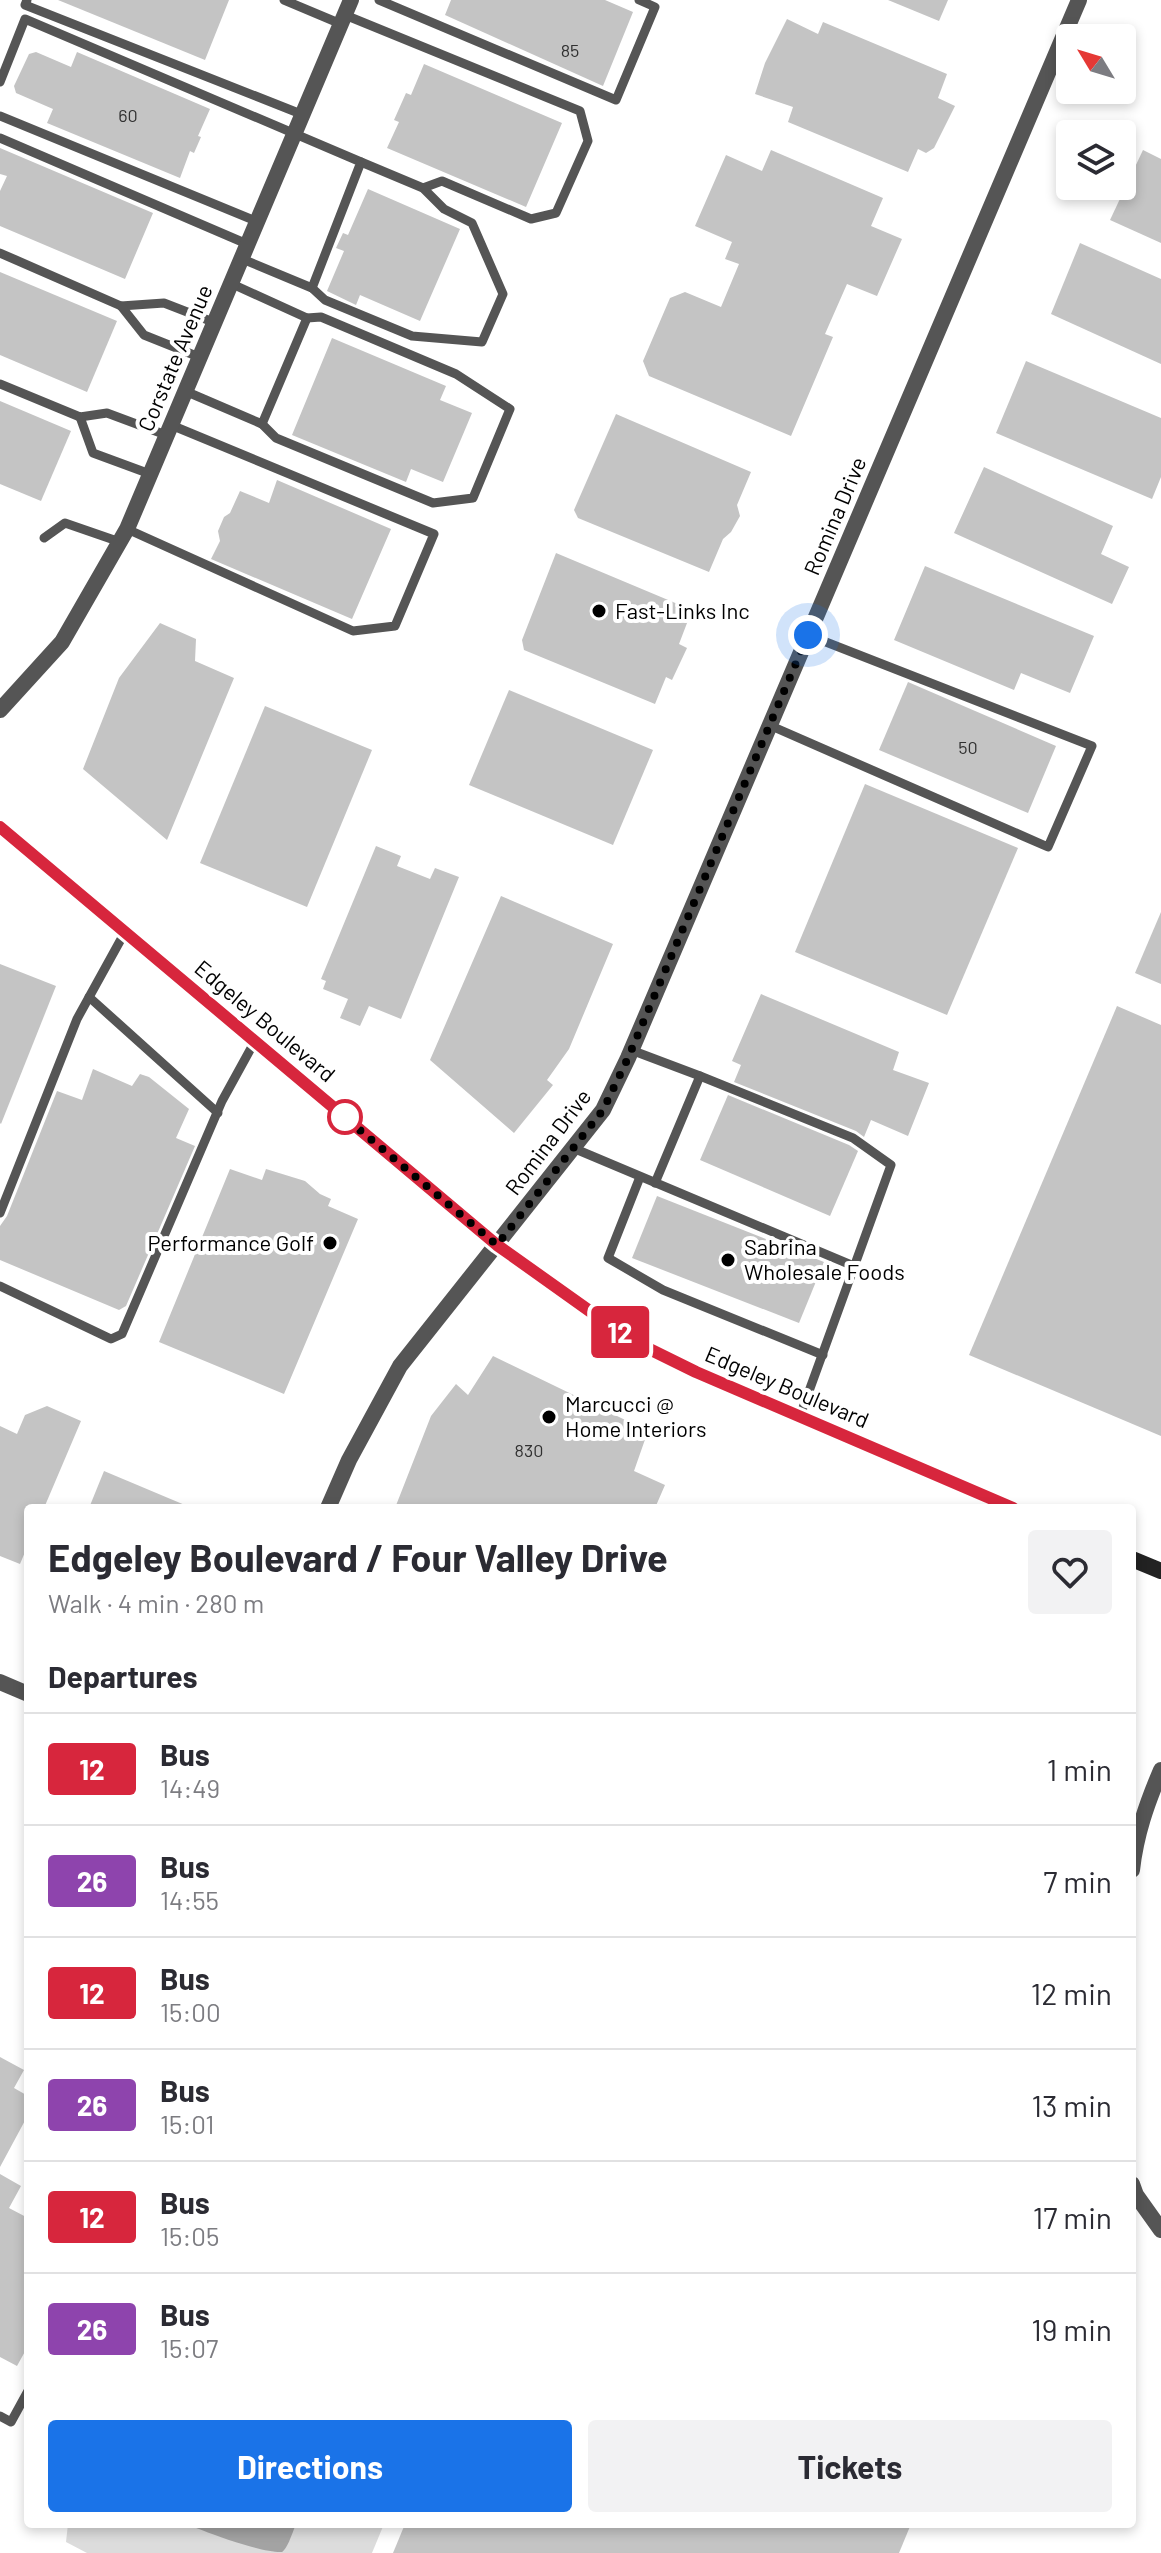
<!DOCTYPE html>
<meta charset="utf-8">
<style>
body{margin:0;font-family:Barlow,sans-serif;background:#f2f2f3;color:#2b2b33;height:100vh;display:flex;flex-direction:column;font-size:30px;white-space:nowrap}
*{box-sizing:border-box;margin:0}
p{font-size:26px;color:#7c7c81}
.icon{flex:none;width:44px;height:44px;fill:none;stroke:currentColor;stroke-width:2;stroke-linecap:round;stroke-linejoin:round}
.map{position:relative;flex:1;overflow:hidden}
.sheet{position:absolute;left:24px;top:1504px;width:1112px;height:1024px;display:flex;flex-direction:column;background:#fff;border-radius:8px;box-shadow:0 4px 12px #0003}
.sheet>*{flex:none}
.badge{padding:0 16px;border-radius:6px;font-size:28px;line-height:52px}
.needle{width:52px;rotate:308deg}
.fabs{position:absolute;left:1056px;top:24px;display:grid;gap:16px}
.fabs a{display:grid;place-items:center;width:80px;height:80px;border-radius:8px;background:#fff;box-shadow:0 4px 12px #0003;font-size:40px}
.you{position:absolute;width:40px;height:40px;margin:-20px;border:6px solid #fff;border-radius:50%;background:#1a73e8;box-shadow:0 0 0 12px #1a73e833}
.map>.badge{position:absolute;translate:-50% -50%;box-shadow:0 0 0 4px #fff}
h2{padding:0 24px;font-size:30px;line-height:72px}
.round{display:grid;place-items:center;flex:none;width:84px;height:84px;border-radius:8px;background:#f2f2f3}
.head{display:flex;align-items:center;justify-content:space-between;height:136px;padding:0 24px}
h1{font-size:38px;font-weight:700;line-height:60px}
.primary-button{display:flex;gap:16px;margin-top:auto;padding:16px 24px}
.primary-button a{flex:1;height:92px;border-radius:8px;background:#1a73e8;color:#fff;font-size:32px;font-weight:700;line-height:92px;text-align:center}
.primary-button a+a{background:#f2f2f3;color:#2b2b33}
ul{padding:0;list-style:none}
li{display:flex;align-items:center;gap:24px;height:112px;padding:0 24px;border-top:2px solid #e1e1e2}
li div{flex:1}
li b{display:block;font-size:30px}
li em{font-style:normal}
li .badge{min-width:88px;font-weight:700;text-align:center}
.map>svg:first-child{display:block}
</style>
<div class="map">
<svg width="1161" height="2553" viewBox="0 0 1161 2553">
<rect width="100%" height="100%" fill="#fff"/>
<polygon fill="#dcdcdc" points="68,2524 384,2524 372,2553 87,2553 66,2542"/>
<path fill="#a3a3a3" d="M187,2524H296C293,2531 288,2548 282,2552C262,2553 207,2533 187,2524Z"/>
<g fill="#c4c4c4">
<polygon points="58,0 229,0 205,60"/>
<polygon points="451,0 605,0 633,12 603,86 445,15"/>
<polygon points="888,0 948,0 939,21"/>
<polygon points="787,19 818,34 823,22 947,74 938,98 955,106 934,148 926,153 918,149 908,172 788,122 793,107 755,94 765,63"/>
<polygon points="36,52 71,67 77,52 210,109 198,136 201,137 194,153 190,151 180,178 47,123 53,109 16,93 14,86 29,54"/>
<polygon points="424,64 562,123 526,207 387,148 399,122 394,120 406,93 411,95"/>
<polygon points="0,148 153,213 125,279 0,226 0,191 7,176 0,174"/>
<polygon points="771,150 883,198 871,226 902,239 877,296 847,284 825,334 833,337 791,436 649,376 643,361 670,298 685,292 721,307 739,264 725,259 732,242 695,226 726,155 762,171"/>
<polygon points="1143,150 1161,159 1161,243 1110,220"/>
<polygon points="368,189 460,229 420,321 360,295 356,305 327,291 344,251 336,248 343,233 348,235"/>
<polygon points="1080,243 1161,279 1161,364 1051,314"/>
<polygon points="0,272 117,321 87,392 0,355"/>
<polygon points="332,338 446,386 440,400 472,413 443,482 411,469 406,482 292,435"/>
<polygon points="1026,361 1161,418 1161,477 1152,499 996,433"/>
<polygon points="0,401 71,431 41,501 0,484"/>
<polygon points="616,414 751,472 737,505 740,516 731,532 723,539 709,572 578,518 574,510"/>
<polygon points="984,467 1113,526 1101,554 1129,567 1112,604 954,533"/>
<polygon points="277,480 391,529 352,619 211,559 220,541 218,531 224,517 230,513 240,491 269,503"/>
<polygon points="556,553 692,610 679,644 687,648 672,680 666,677 655,704 524,650 522,640"/>
<polygon points="925,566 1094,636 1070,693 1021,673 1014,690 894,640"/>
<polygon points="160,623 196,639 195,661 234,678 167,840 83,769 119,678"/>
<polygon points="908,682 1056,746 1028,813 879,750"/>
<polygon points="509,690 653,750 613,845 469,785"/>
<polygon points="265,706 372,750 307,907 200,863"/>
<polygon points="865,784 1018,848 947,1015 795,952"/>
<polygon points="376,846 401,856 397,866 430,879 435,868 459,877 401,1019 369,1006 360,1026 340,1018 348,999 323,989 326,981 321,979"/>
<polygon points="501,896 613,944 569,1049 547,1080 553,1085 514,1133 430,1060"/>
<polygon points="1161,912 1161,984 1135,973"/>
<polygon points="0,964 56,986 1,1124 0,1123"/>
<polygon points="761,994 899,1052 893,1070 929,1083 908,1136 871,1120 864,1137 856,1131 734,1082 741,1065 732,1061"/>
<polygon points="1117,1006 1161,1025 1161,1436 969,1355"/>
<polygon points="93,1069 132,1086 140,1074 149,1077 189,1109 176,1138 195,1146 126,1306 119,1310 0,1260 0,1226 7,1216 57,1091 82,1100"/>
<polygon points="728,1095 849,1145 858,1151 830,1216 700,1160"/>
<polygon points="230,1169 262,1180 266,1169 305,1181 320,1194 331,1199 328,1206 358,1219 284,1394 159,1342"/>
<polygon points="657,1196 824,1262 799,1323 632,1258"/>
<polygon points="493,1356 648,1431 634,1471 665,1485 655,1508 395,1508 431,1416 456,1384 468,1395"/>
<polygon points="47,1406 81,1421 44,1508 28,1508 28,1545 20,1564 0,1556 0,1426 17,1434 25,1415"/>
<polygon points="104,1471 192,1508 89,1508"/>
<polygon points="0,2057 24,2070 14,2088 28,2096 28,2115 0,2167"/>
<polygon points="0,2174 21,2186 9,2208 28,2218 28,2346 17,2366 0,2357"/>
<polygon points="405,2524 911,2524 899,2553 393,2553"/>
</g>
<g fill="none" stroke-linecap="round" stroke-linejoin="round">
<g stroke="#555" stroke-width="9">
<polyline points="27,0 25,5 301,114"/>
<polyline points="284,0 341,24"/>
<polyline points="379,0 616,100 655,7 639,0"/>
<polyline points="345,15 580,111 588,141 556,213 531,219 442,181 423,188"/>
<polyline points="0,82 25,19 361,162 312,288 240,258"/>
<polyline points="0,116 256,221"/>
<polyline points="0,138 247,244"/>
<polyline points="0,253 121,306 164,303 213,322"/>
<polyline points="312,288 325,300 412,336 482,342 503,294 472,223 444,209 423,188 361,162"/>
<polyline points="121,306 144,335 199,357"/>
<polyline points="0,384 80,417 107,413 166,435"/>
<polyline points="185,391 262,424 307,318 230,283"/>
<polyline points="80,417 93,453 150,474"/>
<polyline points="262,424 276,438 433,503 473,498 510,409 456,374 321,317 307,318"/>
<polyline points="127,529 353,631 395,626 434,534 171,425"/>
<polyline points="44,538 65,523 120,542"/>
<polyline points="769,725 1048,847 1092,746 808,635"/>
<polyline points="89,997 218,1113"/>
<polyline points="631,1050 700,1076 655,1183"/>
<polyline points="700,1076 853,1138 891,1165 800,1416"/>
<polyline points="573,1148 856,1267"/>
<polyline points="640,1177 608,1258 663,1290 823,1355"/>
<polyline points="0,1213 77,1019 125,932"/>
<polyline points="0,1286 111,1339 122,1334 222,1101 255,1041"/>
<polyline points="0,2416 11,2422 28,2391"/>
</g>
<g stroke="#555" stroke-width="16">
<polyline points="0,710 62,642 127,529 351,0"/>
<polyline points="328,1508 349,1460 400,1366 603,1110 628,1058 1079,0"/>
<polyline points="0,1682 28,1694"/>
<path d="M1132,1870C1136,1834 1147,1803 1161,1770"/>
<polyline points="1132,2184 1136,2195 1161,2230"/>
</g>
<g stroke="#222" stroke-width="16">
<polyline points="0,827 497,1245 629,1339 696,1372 1013,1508"/>
<polyline points="1132,1559 1161,1571"/>
</g>
</g>
<g fill="none" stroke-linecap="round" stroke-linejoin="round">
<defs>
<polyline id="line" points="0,827 497,1245 629,1339 696,1372 1013,1508"/>
</defs>
<use href="#line" stroke="#fff" stroke-width="18"/>
<use href="#line" stroke="#d7263d" stroke-width="12"/>
<polyline stroke="#000" stroke-width="8" stroke-dasharray="0 14.4" points="345,1117 336,1110 497,1245 603,1110 628,1058 808,635"/>
</g>
<g fill="#000" stroke="#fff" stroke-width="3">
<circle cx="599" cy="611" r="8"/>
<circle cx="330" cy="1243" r="8"/>
<circle cx="728" cy="1260" r="8"/>
<circle cx="549" cy="1417" r="8"/>
</g>
<circle fill="#fff" stroke="#d7263d" stroke-width="4" cx="345" cy="1117" r="16"/>
<g text-anchor="middle" stroke-width="8" stroke-linejoin="round" paint-order="stroke">
<g font-size="18" fill="#313131">
<text x="570" y="57">85</text>
<text x="128" y="122">60</text>
<text x="968" y="754">50</text>
<text x="529" y="1457">830</text>
</g>
<g font-size="22" fill="#000" stroke="#fff">
<text transform="translate(175 358) rotate(-67)" y="8">Corstate Avenue</text>
<text transform="translate(835 516) rotate(-67)" y="8">Romina Drive</text>
<text transform="translate(265 1021) rotate(40)" y="8">Edgeley Boulevard</text>
<text transform="translate(548 1142) rotate(-53)" y="8">Romina Drive</text>
<text transform="translate(787 1387) rotate(23)" y="8">Edgeley Boulevard</text>
</g>
<g font-size="22" fill="#000" stroke="#fff" text-anchor="start">
<text x="615" y="619">Fast-Links Inc</text>
<text x="314" y="1251" text-anchor="end">Performance Golf</text>
<text x="744" y="1255">Sabrina<tspan x="744" dy="25">Wholesale Foods</tspan></text>
<text x="565" y="1412">Marcucci @<tspan x="565" dy="25">Home Interiors</tspan></text>
</g>
</g>
</svg>
<div class="fabs">
<a><svg class="needle" viewBox="-14 -14 28 28"><path d="M0-13l5 13h-10z" fill="#e53935"/><path d="M0 13l5-13h-10z" fill="#7c7c81"/></svg></a>
<a><svg class="icon" aria-label="layers" viewBox="0 0 24 24"><path d="M12 4l9 5-9 5-9-5zM3 14l9 5 9-5"/></svg></a>
</div>
<div class="you" style="left:808px;top:635px"></div>
<b class="badge" style="left:620px;top:1332px;background:#d7263d;color:#fff">12</b>
<section class="sheet">
<div class="head"><div><h1>Edgeley Boulevard / Four Valley Drive</h1><p>Walk · 4 min · 280 m</p></div><a class="round"><svg class="icon" aria-label="heart" viewBox="0 0 24 24"><path d="M12 20l-8-8c-3-5 5-10 8-4 3-6 11-1 8 4z"/></svg></a></div>
<h2>Departures</h2>
<ul>
<li><span class="badge" style="background:#d7263d;color:#fff">12</span><div><b>Bus</b><p>14:49</p></div><em>1 min</em></li>
<li><span class="badge" style="background:#8e44ad;color:#fff">26</span><div><b>Bus</b><p>14:55</p></div><em>7 min</em></li>
<li><span class="badge" style="background:#d7263d;color:#fff">12</span><div><b>Bus</b><p>15:00</p></div><em>12 min</em></li>
<li><span class="badge" style="background:#8e44ad;color:#fff">26</span><div><b>Bus</b><p>15:01</p></div><em>13 min</em></li>
<li><span class="badge" style="background:#d7263d;color:#fff">12</span><div><b>Bus</b><p>15:05</p></div><em>17 min</em></li>
<li><span class="badge" style="background:#8e44ad;color:#fff">26</span><div><b>Bus</b><p>15:07</p></div><em>19 min</em></li>
</ul>
<div class="primary-button"><a>Directions</a><a>Tickets</a></div>
</section>
</div>
